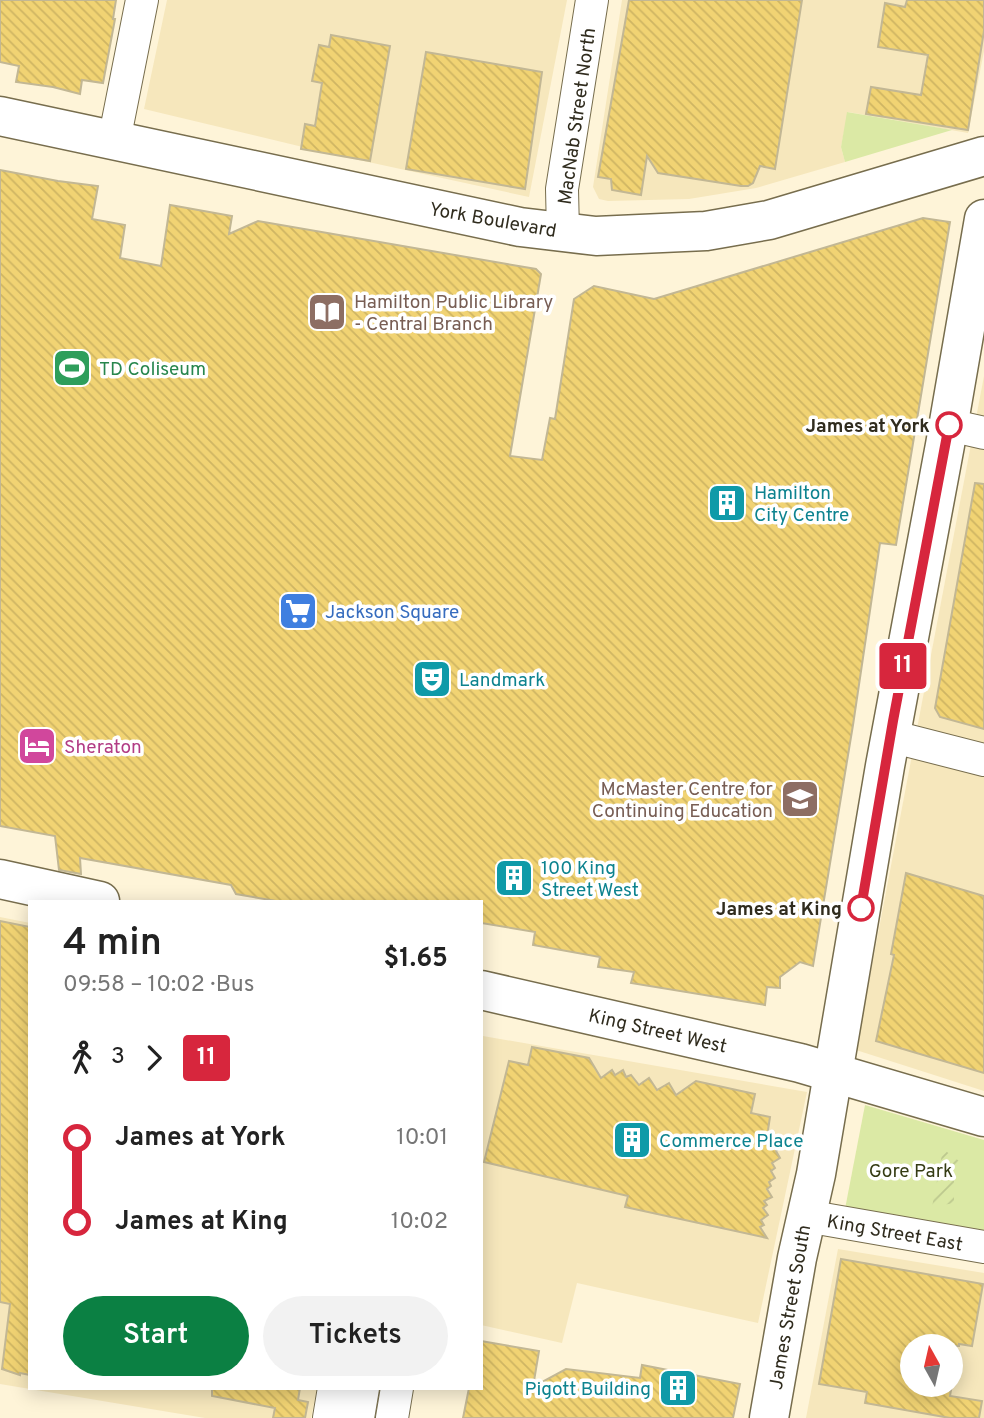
<!DOCTYPE html>
<meta charset="utf-8">
<style>
body{margin:0;font-family:Overpass,sans-serif;background:#f2f2f2;color:#222;height:100vh;display:flex;flex-direction:column;font-size:26px;white-space:nowrap}
*{box-sizing:border-box;margin:0}
p{font-size:23px;color:#767676}
.icon{flex:none;width:38px;height:38px;fill:none;stroke:currentColor;stroke-width:2;stroke-linecap:round;stroke-linejoin:round}
.map{position:relative;flex:1;overflow:hidden}
.panel{position:absolute;left:28px;top:900px;width:455px;height:490px;display:flex;flex-direction:column;background:#fff;border-radius:0px;box-shadow:0 4px 18px #0003}
.panel>*{flex:none}
.badge{padding:0 14px;border-radius:5px;font-size:24px;line-height:46px}
.needle{width:46px;rotate:352deg}
.buttons{position:absolute;left:900px;top:1334px;display:grid;gap:14px}
.buttons a{display:grid;place-items:center;width:63px;height:63px;border-radius:50%;background:#fff;box-shadow:0 4px 18px #0003;font-size:35px}
.map>.badge{position:absolute;translate:-50% -50%;box-shadow:0 0 0 4px #fff}
.legs{display:flex;align-items:center;gap:10px;height:77px;padding:0 35px;font-size:23px}
.legs p{margin-inline-start:auto}
.headline{display:flex;align-items:center;justify-content:space-between;height:119px;padding:0 35px}
h1{font-size:38px;font-weight:600;line-height:52px}
.cta{display:flex;gap:14px;margin-top:auto;padding:14px 35px}
.cta a{flex:1;height:80px;border-radius:42px;background:#0b8043;color:#fff;font-size:28px;font-weight:600;line-height:80px;text-align:center}
.cta a+a{background:#f2f2f2;color:#222}
ul{padding:0 35px;list-style:none}
li{display:flex;align-items:center;gap:24px;height:84px;font-size:26px}
li i{display:grid;place-items:center;width:10px;height:100%;margin:0 9px;background:currentColor}
li i::after{content:'';width:18px;height:18px;margin:-9px;border:5px solid;border-radius:50%;background:#fff}
li p{margin-inline-start:auto}
li:first-child i{background:linear-gradient(#0000 50%,currentColor 0)}
li:last-child i{background:linear-gradient(currentColor 50%,#0000 0)}
.map>svg:first-child{display:block}
</style>
<div class="map">
<svg width="984" height="1418" viewBox="0 0 984 1418">
<defs>
<pattern id="garden-furrows" width="10" height="10" patternUnits="userSpaceOnUse" patternTransform="scale(1.75)"><rect width="10" height="10" fill="#dbe9a5"/><path d="M-1 1l2-2M0 10L10 0M9 11l2-2" fill="none" stroke="#bcc88e"/></pattern>
<pattern id="building-back-hatch" width="6" height="6" patternUnits="userSpaceOnUse" patternTransform="scale(1.75)"><rect width="6" height="6" fill="#f1d373"/><path d="M-1 5l2 2M0 0l6 6M5-1l2 2" fill="none" stroke="#cfb563"/></pattern>
</defs>
<rect width="100%" height="100%" fill="#fef4d8"/>
<g fill="#f6e7bc" fill-rule="evenodd">
<polygon points="167,0 567,0 529,197 336,155 144,109"/>
<polygon points="622,0 984,0 984,51 968,133 848,112 841,147 845,162 756,188 689,199 608,201 599,199 593,187"/>
<polygon points="984,376 984,1091 856,1050"/>
<polygon points="0,917 30,923 30,1388 317,1388 311,1418 205,1418 0,1384"/>
<polygon points="483,1036 807,1092 758,1323 577,1283 562,1343 481,1325 481,1065"/>
<path d="M838,1249L984,1273V1418H806ZM912,1346H950V1384H912Z"/>
</g>
<g fill="#dbe9a5">
<polygon points="847,112 952,130 845,162 841,147"/>
<polygon points="865,1105 984,1140 984,1234 845,1209"/>
</g>
<polygon fill="url(#garden-furrows)" points="943,1149 959,1161 954,1176 954,1203 932,1207"/>
<g fill="url(#building-back-hatch)" stroke="#c2b794" stroke-width="2">
<polygon points="0,0 116,0 113,19 115,19 103,83 82,80 80,94 53,87 16,82 19,66 0,62"/>
<polygon points="629,0 802,0 775,169 760,166 753,183 748,186 741,186 658,173 647,156 641,195 612,190 611,179 598,177"/>
<polygon points="907,0 984,0 984,31 968,130 866,114 871,87 921,95 928,55 878,47 885,3 905,7"/>
<polygon points="331,35 390,46 370,161 301,149 305,124 315,126 322,83 312,81 319,45 329,47"/>
<polygon points="426,52 542,72 525,189 406,169"/>
<polygon points="0,170 58,181 98,186 92,219 125,225 120,258 161,266 170,205 232,216 229,234 258,221 536,269 541,274 510,456 542,460 550,418 555,419 574,299 594,286 654,299 923,218 950,222 896,545 880,543 853,725 813,966 800,962 780,977 780,988 767,987 765,1005 631,983 634,972 598,967 600,957 533,945 535,932 481,923 481,901 276,901 236,894 231,885 80,858 81,874 59,870 55,836 0,826"/>
<polygon points="975,483 984,484 984,729 940,717 935,708"/>
<polygon points="906,873 984,896 984,1073 876,1041 894,955 891,954"/>
<polygon points="0,921 30,927 30,1375 20,1373 20,1375 2,1369 10,1304 0,1302"/>
<polygon points="532,1047 589,1058 601,1078 612,1070 615,1075 623,1070 626,1077 631,1075 639,1085 649,1078 657,1090 669,1083 676,1095 696,1081 755,1094 751,1113 770,1117 768,1130 779,1148 776,1151 780,1158 772,1163 775,1168 771,1171 775,1178 769,1182 771,1186 767,1189 772,1197 764,1201 767,1205 763,1208 768,1215 761,1220 764,1225 760,1227 767,1238 625,1207 628,1196 484,1162 509,1061 528,1065"/>
<polygon points="841,1259 983,1284 972,1346 959,1344 959,1346 912,1346 912,1384 952,1384 950,1396 982,1401 979,1418 950,1418 865,1403 867,1392 819,1384"/>
<polygon points="481,1341 539,1351 533,1387 566,1369 640,1378 642,1365 740,1384 733,1418 463,1418 469,1388 481,1388"/>
<polygon points="212,1388 300,1388 298,1400 308,1402 305,1418 273,1418 275,1408 212,1396"/>
</g>
<g fill="none" stroke-linecap="round" stroke-linejoin="round">
<defs>
<g id="minor">
<polyline points="114,141 142,0"/>
<polyline points="563,232 562,189 592,0"/>
<polyline points="949,425 984,433"/>
<polyline points="890,736 984,760"/>
<polyline points="806,1216 984,1247"/>
<polyline points="329,1418 334,1388"/>
<polyline points="358,1418 363,1388"/>
<polyline points="392,1418 397,1388"/>
</g>
<g id="major">
<polyline points="0,116 520,227 596,236 706,231 769,220 984,156"/>
<polyline points="0,879 100,901"/>
<polyline points="481,990 800,1063 984,1117"/>
<polyline points="769,1418 797,1258 816,1174 885,766 945,445 984,219"/>
</g>
</defs>
<use href="#minor" stroke="#776d4d" stroke-width="34"/>
<use href="#major" stroke="#776d4d" stroke-width="41"/>
<use href="#minor" stroke="#fff" stroke-width="32"/>
<use href="#major" stroke="#fff" stroke-width="38"/>
</g>
<g fill="none" stroke-linecap="round" stroke-linejoin="round">
<defs>
<polyline id="line-1" points="861,908 893,721 949,425"/>
</defs>
<use href="#line-1" stroke="#fff" stroke-width="16"/>
<use href="#line-1" stroke="#d7263d" stroke-width="10"/>
</g>
<defs>
<symbol id="library-square" viewBox="-11 -11 22 22"><rect x="-9" y="-9" width="18" height="18" rx="4" fill="#8d6e63" stroke="#fff"/><path d="M-6-4Q-3-5.5-.7-3.5V5Q-3 3-6 4ZM6-4Q3-5.5 .7-3.5V5Q3 3 6 4Z" fill="#fff"/></symbol>
<symbol id="stadium-square" viewBox="-11 -11 22 22"><rect x="-9" y="-9" width="18" height="18" rx="4" fill="#2e9e5b" stroke="#fff"/><path d="M0-5a6.5 5 0 1 0 0 10a6.5 5 0 1 0 0-10ZM-3.5-1.8h7v3.6h-7Z" fill="#fff"/></symbol>
<symbol id="building-square" viewBox="-11 -11 22 22"><rect x="-9" y="-9" width="18" height="18" rx="4" fill="#0f9aa8" stroke="#fff"/><path d="M-4-6H4V6H1V3H-1V6H-4ZM-2.5-4.3h1.7v1.8h-1.7ZM.8-4.3h1.7v1.8H.8ZM-2.5-1h1.7V.8h-1.7ZM.8-1h1.7V.8H.8Z" fill="#fff"/></symbol>
<symbol id="supermarket-square" viewBox="-11 -11 22 22"><rect x="-9" y="-9" width="18" height="18" rx="4" fill="#3f7fe0" stroke="#fff"/><path d="M-6-5.5h2.5l.6 2H6L4.5 2H-2.5L-4.4-4H-6ZM-1.5 3.2a1.3 1.3 0 1 0 .1 0ZM3 3.2a1.3 1.3 0 1 0 .1 0Z" fill="#fff"/></symbol>
<symbol id="theatre-square" viewBox="-11 -11 22 22"><rect x="-9" y="-9" width="18" height="18" rx="4" fill="#0f9aa8" stroke="#fff"/><path d="M-5-5.5Q0-4 5-5.5V0Q5 5 0 6Q-5 5-5 0ZM-3.3-2.5H-1v1.5H-3.3ZM1-2.5H3.3v1.5H1ZM-2.8 1Q0 5.5 2.8 1Z" fill="#fff"/></symbol>
<symbol id="hotel-square" viewBox="-11 -11 22 22"><rect x="-9" y="-9" width="18" height="18" rx="4" fill="#d1479c" stroke="#fff"/><path d="M-6-4.5h1.5V1H6V5H4.5V3h-9V5H-6ZM-4 0a1.8 1.8 0 1 1 3.6 0ZM.5 0V-2.5h3Q6-2.5 6 0Z" fill="#fff"/></symbol>
<symbol id="university-square" viewBox="-11 -11 22 22"><rect x="-9" y="-9" width="18" height="18" rx="4" fill="#8d6e63" stroke="#fff"/><path d="M0-5L7-2L0 1L-7-2ZM-4 1L0 2.5L4 1V4Q0 6-4 4Z" fill="#fff"/></symbol>
</defs>
<g fill-rule="evenodd">
<use href="#library-square" x="305" y="290" width="44" height="44"/>
<use href="#stadium-square" x="50" y="346" width="44" height="44"/>
<use href="#building-square" x="705" y="481" width="44" height="44"/>
<use href="#supermarket-square" x="276" y="589" width="44" height="44"/>
<use href="#theatre-square" x="410" y="657" width="44" height="44"/>
<use href="#hotel-square" x="15" y="724" width="44" height="44"/>
<use href="#university-square" x="778" y="777" width="44" height="44"/>
<use href="#building-square" x="492" y="856" width="44" height="44"/>
<use href="#building-square" x="610" y="1118" width="44" height="44"/>
<use href="#building-square" x="656" y="1366" width="44" height="44"/>
</g>
<g fill="#fff" stroke="#d7263d" stroke-width="3.5">
<circle cx="949" cy="425" r="12"/>
<circle cx="861" cy="908" r="12"/>
</g>
<g text-anchor="middle" stroke-width="7" stroke-linejoin="round" paint-order="stroke">
<g font-size="19" fill="#302c1e" stroke="#fff">
<text transform="translate(576 116) rotate(-82)" y="7">MacNab Street North</text>
<text transform="translate(493 219) rotate(10)" y="7">York Boulevard</text>
<text transform="translate(658 1030) rotate(13)" y="7">King Street West</text>
<text transform="translate(895 1232) rotate(10)" y="7">King Street East</text>
<text transform="translate(789 1307) rotate(-80)" y="7">James Street South</text>
</g>
<g font-size="19" fill="#785e54" stroke="#fff" text-anchor="start">
<text x="354" y="308">Hamilton Public Library<tspan x="354" dy="22">- Central Branch</tspan></text>
<text x="773" y="795" text-anchor="end">McMaster Centre for<tspan x="773" dy="22">Continuing Education</tspan></text>
</g>
<g font-size="19" fill="#27864d" stroke="#fff" text-anchor="start">
<text x="99" y="375">TD Coliseum</text>
</g>
<g font-size="19" font-weight="bold" fill="#302c1e" stroke="#fff" text-anchor="end">
<text x="930" y="432">James at York</text>
<text x="842" y="915">James at King</text>
</g>
<g font-size="19" fill="#0d838f" stroke="#fff" text-anchor="start">
<text x="754" y="499">Hamilton<tspan x="754" dy="22">City Centre</tspan></text>
<text x="459" y="686">Landmark</text>
<text x="541" y="874">100 King<tspan x="541" dy="22">Street West</tspan></text>
<text x="659" y="1147">Commerce Place</text>
<text x="651" y="1395" text-anchor="end">Pigott Building</text>
</g>
<g font-size="19" fill="#366cbe" stroke="#fff" text-anchor="start">
<text x="325" y="618">Jackson Square</text>
</g>
<g font-size="19" fill="#b23c85" stroke="#fff" text-anchor="start">
<text x="64" y="753">Sheraton</text>
</g>
<g font-size="19" fill="#353c14" stroke="#fff">
<text x="911" y="1177">Gore Park</text>
</g>
</g>
</svg>
<div class="buttons">
<a><svg class="needle" viewBox="-14 -14 28 28"><path d="M0-13l5 13h-10z" fill="#e53935"/><path d="M0 13l5-13h-10z" fill="#767676"/></svg></a>
</div>
<b class="badge" style="left:903px;top:666px;background:#d7263d;color:#fff">11</b>
<section class="panel">
<div class="headline"><div><h1>4 min</h1><p>09:58 – 10:02 · Bus</p></div><b>$1.65</b></div>
<div class="legs"><svg class="icon" aria-label="walk" viewBox="0 0 24 24"><circle cx="13" cy="4" r="2"/><path d="M13 8l-2 6 4 7M11 14l-3 7M7 12l3-4h3l4 4"/></svg>3<svg class="icon" aria-label="forward" viewBox="0 0 24 24"><path d="M9 5l7 7-7 7"/></svg><b class="badge" style="background:#d7263d;color:#fff">11</b></div>
<ul>
<li><i style="color:#d7263d"></i><b>James at York</b><p>10:01</p></li>
<li><i style="color:#d7263d"></i><b>James at King</b><p>10:02</p></li>
</ul>
<div class="cta"><a>Start</a><a>Tickets</a></div>
</section>
</div>
